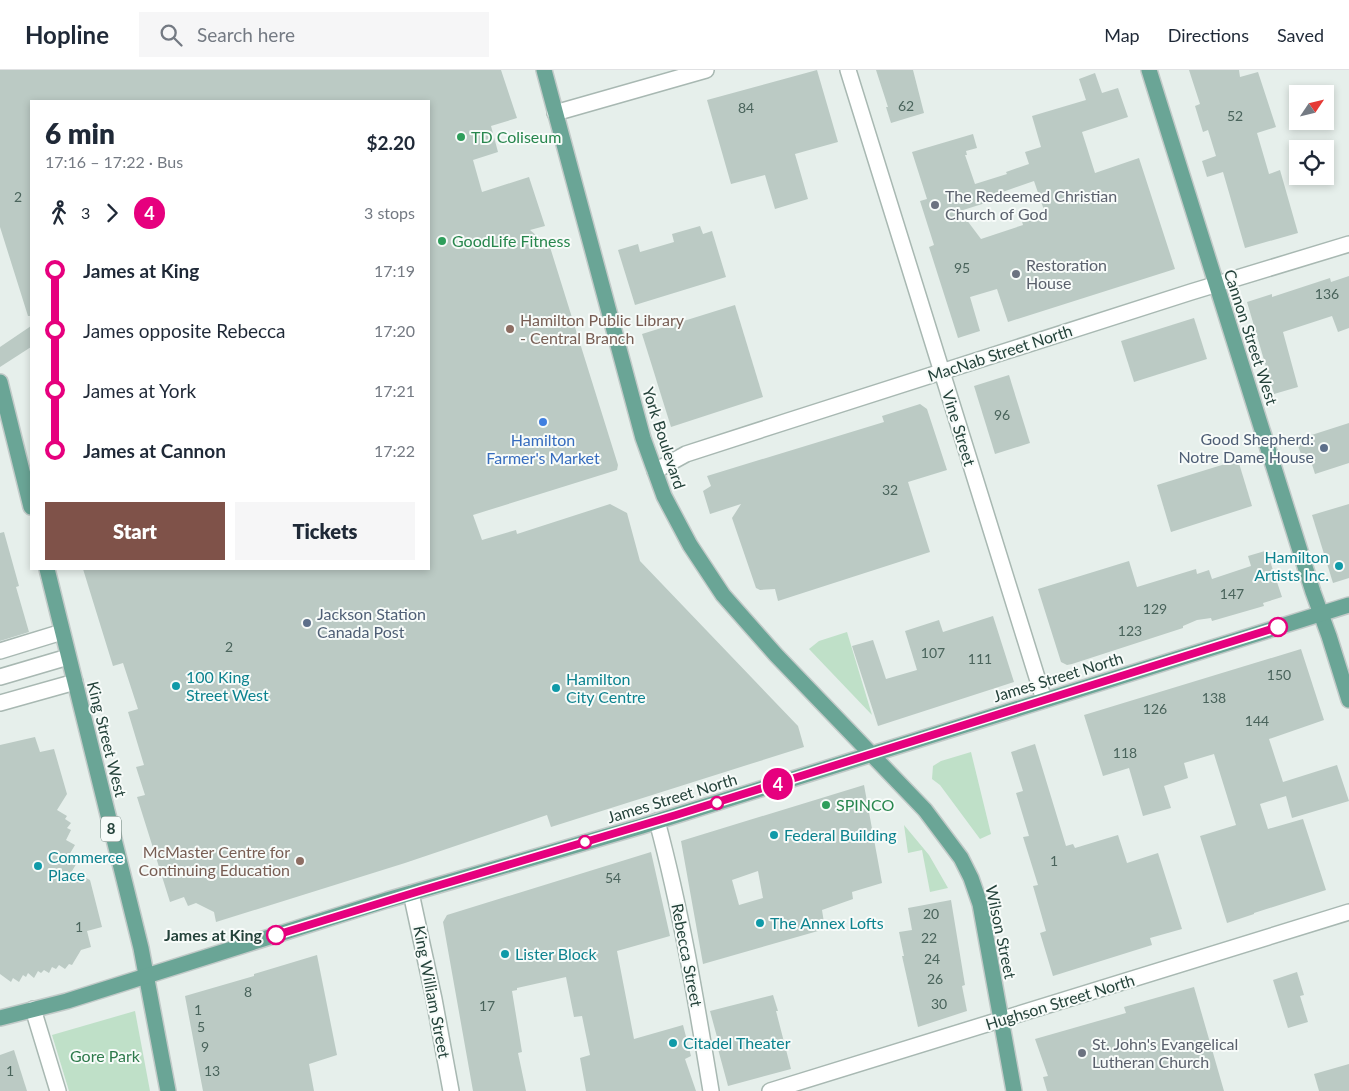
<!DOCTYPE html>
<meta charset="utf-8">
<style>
body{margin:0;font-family:Lato,sans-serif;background:#f6f6f7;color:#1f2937;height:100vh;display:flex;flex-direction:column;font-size:19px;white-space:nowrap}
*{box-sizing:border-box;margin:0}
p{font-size:16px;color:#747a83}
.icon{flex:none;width:28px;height:28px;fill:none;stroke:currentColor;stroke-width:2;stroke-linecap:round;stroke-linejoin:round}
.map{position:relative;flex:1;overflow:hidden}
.details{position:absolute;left:30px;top:30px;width:400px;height:470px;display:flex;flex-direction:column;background:#fff;border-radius:0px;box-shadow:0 2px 8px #0003}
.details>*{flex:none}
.badge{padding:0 10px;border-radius:16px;font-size:18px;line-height:32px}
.needle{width:32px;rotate:55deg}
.controls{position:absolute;left:1289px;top:15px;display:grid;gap:10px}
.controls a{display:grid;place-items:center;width:45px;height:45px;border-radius:0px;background:#fff;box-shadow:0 2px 8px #0003;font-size:25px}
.map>.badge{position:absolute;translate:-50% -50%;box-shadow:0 0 0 2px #fff}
.legs{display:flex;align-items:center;gap:8px;height:55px;padding:0 15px;font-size:16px}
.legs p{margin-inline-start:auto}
.overview{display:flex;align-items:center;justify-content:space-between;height:85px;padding:0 15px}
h1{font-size:28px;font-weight:800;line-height:38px}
.button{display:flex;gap:10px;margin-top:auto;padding:10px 15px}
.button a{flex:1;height:58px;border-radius:0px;background:#7f5249;color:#fff;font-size:20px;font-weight:800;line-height:58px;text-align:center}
.button a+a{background:#f6f6f7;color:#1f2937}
ul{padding:0 15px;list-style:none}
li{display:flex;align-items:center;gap:18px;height:60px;font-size:19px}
li i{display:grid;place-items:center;width:8px;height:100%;margin:0 6px;background:currentColor}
li i::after{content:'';width:12px;height:12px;margin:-6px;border:4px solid;border-radius:50%;background:#fff}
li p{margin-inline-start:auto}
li:first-child i{background:linear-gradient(#0000 50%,currentColor 0)}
li:last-child i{background:linear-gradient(currentColor 50%,#0000 0)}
header{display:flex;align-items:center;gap:30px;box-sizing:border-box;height:70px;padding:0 25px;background:#fff;border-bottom:1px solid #e0e1e3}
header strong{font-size:24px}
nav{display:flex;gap:28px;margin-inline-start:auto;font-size:18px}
.search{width:350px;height:45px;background:#f6f6f7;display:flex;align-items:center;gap:12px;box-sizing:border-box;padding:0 18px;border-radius:0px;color:#747a83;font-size:19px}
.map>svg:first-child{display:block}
</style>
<header>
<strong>Hopline</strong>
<div class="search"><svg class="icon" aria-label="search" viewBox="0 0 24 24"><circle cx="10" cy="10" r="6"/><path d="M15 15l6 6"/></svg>Search here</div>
<nav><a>Map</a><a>Directions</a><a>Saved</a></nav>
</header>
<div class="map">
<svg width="1349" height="1021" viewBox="0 0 1349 1021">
<rect width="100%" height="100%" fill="#e6efeb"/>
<g fill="#bfe0c8">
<polygon points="847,562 872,645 809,579 819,571"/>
<polygon points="971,682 991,764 980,769 940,715 932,709 933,696 941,691"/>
<polygon points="904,755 929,785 948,818 930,822 922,780 908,783"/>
<polygon points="135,941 150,1021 69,1021 52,965"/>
</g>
<g fill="#bbcac4" fill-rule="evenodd">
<polygon points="0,0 501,0 517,48 491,56 498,82 473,90 482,122 529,107 545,156 530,160 550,177 618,395 617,400 473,445 482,470 516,460 517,464 610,434 627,443 640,491 798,656 804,677 551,757 547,745 405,793 216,852 214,842 196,833 188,836 184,827 170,832 137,727 145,725 136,697 144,695 128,642 138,639 123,593 113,596 83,499 429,499 429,31 31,31 31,246 28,246 0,157"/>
<polygon points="817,0 838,72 795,84 808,129 775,139 765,105 731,114 707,30"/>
<polygon points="876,0 913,0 924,43 891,53 886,37 888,37"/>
<polygon points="1189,0 1239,0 1240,7 1258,2 1276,57 1257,63 1269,104 1280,100 1298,163 1245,178 1223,102 1207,107 1202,91 1216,86 1208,60 1203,62 1195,36 1200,34"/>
<path d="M1095,3L1102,23L1118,18L1128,47L1082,62L1095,103L1139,88L1175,199L1008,252L997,219L970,227L980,261L958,268L929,177L934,175L920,131L927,129L912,82L973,64L977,78L966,81L967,85H965L975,114L1007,104L1006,102L1029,94L1025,82L1041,77L1032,46L1086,30L1079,9ZM1034,111L1044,140L1021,148L1023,155L981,169L960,141L998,129L997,124Z"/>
<polygon points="700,156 703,164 712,161 726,207 635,235 618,180 638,174 640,182 674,172 672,164"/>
<polygon points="1349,206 1349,258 1338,262 1332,246 1283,262 1298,317 1274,324 1247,232 1272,224 1272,227 1330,208 1331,212"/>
<polygon points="735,235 763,327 671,357 642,264"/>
<polygon points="1194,248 1207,289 1134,312 1121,271"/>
<polygon points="31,256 31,277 0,297 0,277"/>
<polygon points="1009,305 1030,373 995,384 974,316"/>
<polygon points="920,334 927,339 947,400 908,412 930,482 778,531 775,519 760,520 756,518 732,448 741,434 710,444 703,421 711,416 707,406 884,352 882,346"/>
<polygon points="1349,353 1349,393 1315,404 1309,385 1302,387 1296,370"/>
<polygon points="1238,390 1252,436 1171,462 1157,415"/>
<polygon points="1349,434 1349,508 1333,513 1312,445"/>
<polygon points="4,462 19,516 16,517 29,562 0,571 0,463"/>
<polygon points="1265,481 1267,488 1269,488 1282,527 1263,533 1264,536 1212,551 1211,548 1197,550 1183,556 1183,558 1072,594 1067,595 1061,592 1038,519 1129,491 1137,517 1196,499 1197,504 1209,500 1212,509 1251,496 1248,486"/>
<polygon points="993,546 1014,612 878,656 852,576 873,570 886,609 917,600 905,561 939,550 943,562"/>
<polygon points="1301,579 1324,650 1269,669 1283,712 1337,695 1349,731 1292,748 1286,726 1260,734 1268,759 1303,749 1326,820 1254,843 1254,844 1227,853 1200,766 1236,755 1214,684 1184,693 1188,708 1164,716 1171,738 1143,746 1129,698 1103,706 1084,645"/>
<polygon points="35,667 40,682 54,679 67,724 57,740 67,746 65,749 71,753 67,758 71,760 66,770 75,775 69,785 78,791 72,801 90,810 102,857 87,861 91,877 81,880 72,895 69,894 65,899 59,895 56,899 52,897 49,903 44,900 41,903 38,901 34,908 28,903 26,907 23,905 19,912 13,908 11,912 0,904 0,675"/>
<polygon points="1035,674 1066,776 1073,774 1075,778 1118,765 1127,793 1158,783 1182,859 1150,868 1152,875 1053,906 1040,863 1046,861 1033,816 1038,815 1023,767 1029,766 1016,723 1023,721 1011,682"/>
<path d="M864,715L882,813L852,822L853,829L822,840L825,859L703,894L681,771ZM758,801L763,828L739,835L732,810Z"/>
<polygon points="651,782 670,866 617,881 634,969 683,955 691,986 685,989 696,1021 586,1021 580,988 590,985 582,946 574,947 566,907 517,918 517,920 512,921 522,982 518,983 526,1021 473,1021 443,852 447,845"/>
<polygon points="951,830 965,915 962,916 967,941 918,957 902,886 904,886 899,862 912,860 908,838"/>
<polygon points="317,885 337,985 309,994 314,1021 203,1021 185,926 254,906 254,904"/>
<polygon points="1297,902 1304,925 1300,926 1308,952 1288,958 1273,910"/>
<polygon points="1194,917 1224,1021 1047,1021 1043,1007 1048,1006 1035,969 1126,943 1124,937"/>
<polygon points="773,925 778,941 776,941 791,999 728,1016 718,979 720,978 710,941"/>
<polygon points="14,980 27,1021 0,1021 0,985"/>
<polygon points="1349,994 1349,1021 1319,1021 1314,1004"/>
</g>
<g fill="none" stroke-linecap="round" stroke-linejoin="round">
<defs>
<g id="minor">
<polyline points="848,0 1044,630"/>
<polyline points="555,43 706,0"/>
<polyline points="655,401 686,384 788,351 1191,222 1349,174"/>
<polyline points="0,581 62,562"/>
<polyline points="0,607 68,587"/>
<polyline points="0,633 75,612"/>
<path d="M657,751C681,840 696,930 711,1021"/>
<polyline points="411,823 434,929 451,1021"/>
<polyline points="33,939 58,1021"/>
<polyline points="770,1021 1349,842"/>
</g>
<g id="major">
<polyline points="544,0 643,368 664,426 690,475 723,525 776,585 925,740 961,788 971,808 980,834 1014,1021"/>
<polyline points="1149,0 1313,522 1329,566 1349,630"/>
<polyline points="0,312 31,437"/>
<polyline points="47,499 141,878 168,1021"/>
<polyline points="0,948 67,931 387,830 642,756 1349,535"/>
</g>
</defs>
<use href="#minor" stroke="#a8b8b2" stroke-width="18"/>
<use href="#major" stroke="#c2cac8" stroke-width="18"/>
<use href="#minor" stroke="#fff" stroke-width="15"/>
<use href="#major" stroke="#6aa596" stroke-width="15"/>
</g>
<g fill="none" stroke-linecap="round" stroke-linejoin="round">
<defs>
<polyline id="line-1" points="276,865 423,820 676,745 1278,557"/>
</defs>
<use href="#line-1" stroke="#fff" stroke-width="11"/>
<use href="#line-1" stroke="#e6007e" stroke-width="8"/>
</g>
<g fill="#2e9e5b" stroke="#f7fbf9" stroke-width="2">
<circle cx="461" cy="67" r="5"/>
<circle cx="442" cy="171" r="5"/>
<circle cx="826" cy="735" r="5"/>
</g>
<g fill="#6b7280" stroke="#f7fbf9" stroke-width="2">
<circle cx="935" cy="135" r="5"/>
<circle cx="1016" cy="204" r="5"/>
<circle cx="1082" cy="983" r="5"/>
</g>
<g fill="#8d6e63" stroke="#f7fbf9" stroke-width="2">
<circle cx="510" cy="259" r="5"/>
<circle cx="300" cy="791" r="5"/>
</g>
<circle fill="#3f7fe0" stroke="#f7fbf9" stroke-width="2" cx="543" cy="352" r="5"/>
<g fill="#5c6f8a" stroke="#f7fbf9" stroke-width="2">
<circle cx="1324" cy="378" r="5"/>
<circle cx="307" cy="553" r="5"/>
</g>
<g fill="#0f9aa8" stroke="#f7fbf9" stroke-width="2">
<circle cx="1339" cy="496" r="5"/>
<circle cx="176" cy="616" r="5"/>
<circle cx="556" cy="618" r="5"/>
<circle cx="774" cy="765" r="5"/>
<circle cx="38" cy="796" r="5"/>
<circle cx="760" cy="853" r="5"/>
<circle cx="505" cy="884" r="5"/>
<circle cx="673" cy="973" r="5"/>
</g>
<g fill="#fff" stroke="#e6007e" stroke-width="2.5">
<circle cx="1278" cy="557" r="9"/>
<circle cx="717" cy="733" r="6"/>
<circle cx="585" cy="772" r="6"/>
<circle cx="276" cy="865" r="9"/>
</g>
<g text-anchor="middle" stroke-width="4" stroke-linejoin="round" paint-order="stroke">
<g font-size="14" fill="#4a645c">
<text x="906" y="41">62</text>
<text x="746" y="43">84</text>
<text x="1235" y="51">52</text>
<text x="18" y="132">2</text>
<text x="962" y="203">95</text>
<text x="1327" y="229">136</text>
<text x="1002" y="350">96</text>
<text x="890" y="425">32</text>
<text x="1232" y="529">147</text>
<text x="1155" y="544">129</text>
<text x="1130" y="566">123</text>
<text x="229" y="582">2</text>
<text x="933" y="588">107</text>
<text x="980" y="594">111</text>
<text x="1279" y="610">150</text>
<text x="1214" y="633">138</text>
<text x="1155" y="644">126</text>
<text x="1257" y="656">144</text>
<text x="1125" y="688">118</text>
<text x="1054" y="796">1</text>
<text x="613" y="813">54</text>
<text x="931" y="849">20</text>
<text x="79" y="862">1</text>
<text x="929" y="873">22</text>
<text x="932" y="894">24</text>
<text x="935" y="914">26</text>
<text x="248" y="927">8</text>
<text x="939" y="939">30</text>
<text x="487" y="941">17</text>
<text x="198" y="945">1</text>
<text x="201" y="962">5</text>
<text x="205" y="982">9</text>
<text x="10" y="1006">1</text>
<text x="212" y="1006">13</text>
</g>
<rect fill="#f7fbf9" stroke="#637a73" stroke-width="1" x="101" y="746.5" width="20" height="25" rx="4"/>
<g font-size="15" font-weight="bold" fill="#24423a">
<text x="111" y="764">8</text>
</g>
<g font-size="16" fill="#27864d" stroke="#f7fbf9" text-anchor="start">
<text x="471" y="73">TD Coliseum</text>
<text x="452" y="177">GoodLife Fitness</text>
<text x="836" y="741">SPINCO</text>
</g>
<g font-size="16" fill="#5b616d" stroke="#f7fbf9" text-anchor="start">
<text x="945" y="132">The Redeemed Christian<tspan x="945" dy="18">Church of God</tspan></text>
<text x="1026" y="201">Restoration<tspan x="1026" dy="18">House</tspan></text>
<text x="1092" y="980">St. John's Evangelical<tspan x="1092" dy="18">Lutheran Church</tspan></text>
</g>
<g font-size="16" fill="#785e54" stroke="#f7fbf9" text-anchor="start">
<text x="520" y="256">Hamilton Public Library<tspan x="520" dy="18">- Central Branch</tspan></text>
<text x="290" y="788" text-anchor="end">McMaster Centre for<tspan x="290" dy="18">Continuing Education</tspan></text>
</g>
<g font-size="16" fill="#24423a" stroke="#f7fbf9">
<text transform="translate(1251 267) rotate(72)" y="6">Cannon Street West</text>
<text transform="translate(1000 283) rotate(-18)" y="6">MacNab Street North</text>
<text transform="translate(959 358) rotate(73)" y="6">Vine Street</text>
<text transform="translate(664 368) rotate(72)" y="6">York Boulevard</text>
<text transform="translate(1058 607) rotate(-17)" y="6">James Street North</text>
<text transform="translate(107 669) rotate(76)" y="6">King Street West</text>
<text transform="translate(672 728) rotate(-17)" y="6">James Street North</text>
<text transform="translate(1001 862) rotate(78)" y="6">Wilson Street</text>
<text transform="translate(687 885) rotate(79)" y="6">Rebecca Street</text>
<text transform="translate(432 922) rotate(79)" y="6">King William Street</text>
<text transform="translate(1060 932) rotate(-17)" y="6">Hughson Street North</text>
</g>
<g font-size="16" fill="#4e5e75" stroke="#f7fbf9" text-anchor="end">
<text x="1314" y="375">Good Shepherd:<tspan x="1314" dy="18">Notre Dame House</tspan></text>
<text x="317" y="550" text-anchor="start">Jackson Station<tspan x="317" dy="18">Canada Post</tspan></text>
</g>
<g font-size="16" fill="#366cbe" stroke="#f7fbf9">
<text x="543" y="376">Hamilton<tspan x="543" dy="18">Farmer's Market</tspan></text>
</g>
<g font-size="16" fill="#0d838f" stroke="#f7fbf9" text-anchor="start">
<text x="1329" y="493" text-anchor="end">Hamilton<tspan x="1329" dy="18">Artists Inc.</tspan></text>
<text x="186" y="613">100 King<tspan x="186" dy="18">Street West</tspan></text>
<text x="566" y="615">Hamilton<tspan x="566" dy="18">City Centre</tspan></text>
<text x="784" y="771">Federal Building</text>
<text x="48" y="793">Commerce<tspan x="48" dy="18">Place</tspan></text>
<text x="770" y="859">The Annex Lofts</text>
<text x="515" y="890">Lister Block</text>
<text x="683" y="979">Citadel Theater</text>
</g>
<g font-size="16" font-weight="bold" fill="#24423a" stroke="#f7fbf9" text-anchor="end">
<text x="262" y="871">James at King</text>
</g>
<g font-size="16" fill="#2d7a4b" stroke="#f7fbf9">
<text x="105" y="992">Gore Park</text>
</g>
</g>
</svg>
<div class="controls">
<a><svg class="needle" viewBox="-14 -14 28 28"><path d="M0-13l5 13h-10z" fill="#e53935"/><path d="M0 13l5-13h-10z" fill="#747a83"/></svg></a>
<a><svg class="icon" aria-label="locate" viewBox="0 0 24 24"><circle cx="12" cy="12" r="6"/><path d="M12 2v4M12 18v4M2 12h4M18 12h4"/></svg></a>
</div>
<b class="badge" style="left:778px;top:714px;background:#e6007e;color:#fff">4</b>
<section class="details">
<div class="overview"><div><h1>6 min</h1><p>17:16 – 17:22 · Bus</p></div><b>$2.20</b></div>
<div class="legs"><svg class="icon" aria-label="walk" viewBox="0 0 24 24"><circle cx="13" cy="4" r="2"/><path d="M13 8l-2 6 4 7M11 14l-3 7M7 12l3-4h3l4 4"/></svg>3<svg class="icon" aria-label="forward" viewBox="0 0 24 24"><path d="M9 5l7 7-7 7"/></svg><b class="badge" style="background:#e6007e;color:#fff">4</b><p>3 stops</p></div>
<ul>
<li><i style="color:#e6007e"></i><b>James at King</b><p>17:19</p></li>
<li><i style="color:#e6007e"></i><span>James opposite Rebecca</span><p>17:20</p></li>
<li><i style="color:#e6007e"></i><span>James at York</span><p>17:21</p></li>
<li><i style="color:#e6007e"></i><b>James at Cannon</b><p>17:22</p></li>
</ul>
<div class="button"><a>Start</a><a>Tickets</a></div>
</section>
</div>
